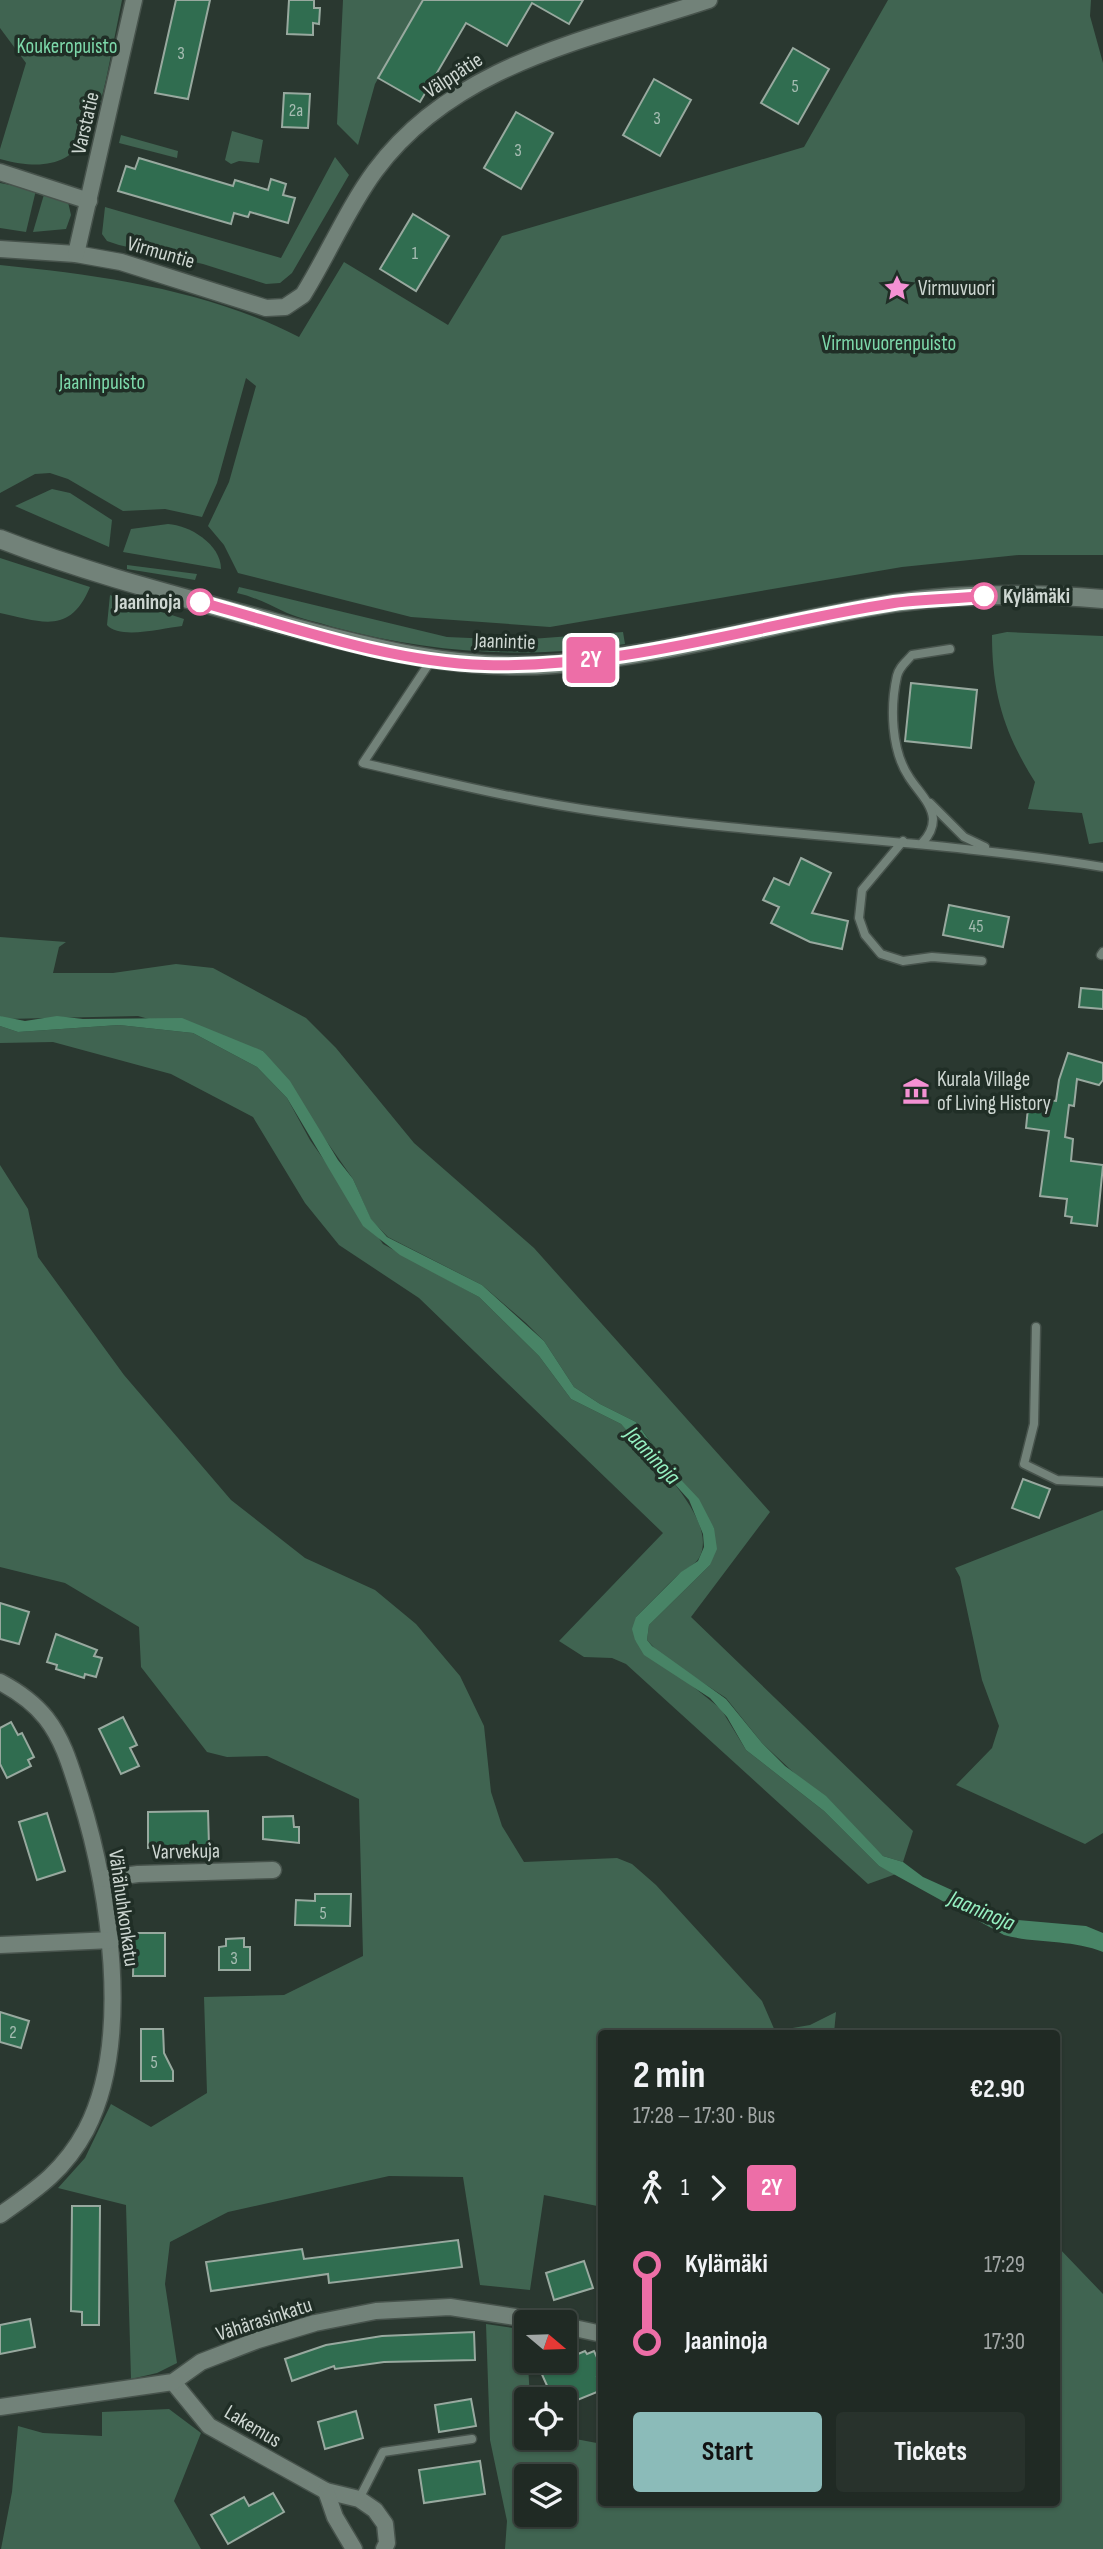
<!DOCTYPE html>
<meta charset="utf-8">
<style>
body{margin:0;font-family:"Sofia Sans Condensed",sans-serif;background:#28322c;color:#f1f3f6;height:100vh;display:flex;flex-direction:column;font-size:26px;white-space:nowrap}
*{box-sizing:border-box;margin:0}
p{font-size:23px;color:#a2a7a6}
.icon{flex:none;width:38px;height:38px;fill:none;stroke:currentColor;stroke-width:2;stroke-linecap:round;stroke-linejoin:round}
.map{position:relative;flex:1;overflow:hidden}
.sheet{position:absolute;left:598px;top:2030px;width:462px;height:476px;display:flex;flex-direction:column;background:#202a24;border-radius:7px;box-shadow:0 2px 5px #0004,0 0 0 2px #3d4641}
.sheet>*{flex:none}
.badge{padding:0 14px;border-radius:5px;font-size:24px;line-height:46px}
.needle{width:46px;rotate:109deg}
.buttons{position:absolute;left:514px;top:2310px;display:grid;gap:14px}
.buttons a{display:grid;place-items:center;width:63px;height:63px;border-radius:7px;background:#202a24;box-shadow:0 2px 5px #0004,0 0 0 2px #3d4641;font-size:35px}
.map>.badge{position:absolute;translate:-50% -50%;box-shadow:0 0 0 4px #fff}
.legs{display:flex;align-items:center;gap:10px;height:77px;padding:0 35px;font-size:23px}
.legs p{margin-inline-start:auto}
.summary{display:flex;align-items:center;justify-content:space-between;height:119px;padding:0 35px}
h1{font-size:38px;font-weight:700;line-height:52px}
.action{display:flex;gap:14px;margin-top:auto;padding:14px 35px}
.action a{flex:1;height:80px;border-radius:7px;background:#8bbbb9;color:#111;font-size:28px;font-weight:700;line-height:80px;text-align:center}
.action a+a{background:#28322c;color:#f1f3f6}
ul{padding:0 35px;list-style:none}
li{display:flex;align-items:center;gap:24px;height:77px;font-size:26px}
li i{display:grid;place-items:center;width:10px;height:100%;margin:0 9px;background:currentColor}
li i::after{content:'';width:18px;height:18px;margin:-9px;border:5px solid;border-radius:50%;background:#202a24}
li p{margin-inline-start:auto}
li:first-child i{background:linear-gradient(#0000 50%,currentColor 0)}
li:last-child i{background:linear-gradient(currentColor 50%,#0000 0)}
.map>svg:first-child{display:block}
</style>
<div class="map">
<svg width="1103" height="2549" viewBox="0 0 1103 2549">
<rect width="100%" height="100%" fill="#2a3830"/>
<g fill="#406451" fill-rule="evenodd">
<path d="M0,0H122C117,25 112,50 107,75C93,139 76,180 0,159V149L26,63L0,28Z"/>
<polygon points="343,0 423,0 375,84 358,145 337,124"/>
<path d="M888,0H1091L1090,16L1103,63V555H1019L902,567L550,627L411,617L238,573L224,545L208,526L229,482L256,386L246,378L217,483L202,517L165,509L123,511L68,479L50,473L35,474L0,493V265C102,275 207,290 299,337L344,262L448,325L502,236L804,147Z"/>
<polygon points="232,131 263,140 259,163 239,161 231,164 225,160"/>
<polygon points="121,135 178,151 177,158 119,143"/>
<polygon points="335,157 349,175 292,273 280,283 266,284 203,264 119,245 107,241 102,234 105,207 281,258"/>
<polygon points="0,183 36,190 26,232 0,228"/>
<polygon points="45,191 68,202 71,215 66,229 33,232"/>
<polygon points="52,489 70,493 112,520 109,547 15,506"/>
<path d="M168,524C189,525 221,544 221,569L123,552L131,529Z"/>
<path d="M0,558L90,587C70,635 42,622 0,613Z"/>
<polygon points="127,565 197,574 195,580 127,569"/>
<path d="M239,587L447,637L518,640L623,632L625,644C526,660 429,653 333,627C318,622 301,619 287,613C270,605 255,597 237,593Z"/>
<path d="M110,595L184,619L182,626C163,628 120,640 107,625Z"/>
<path d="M1007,632L1103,636V842L1089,844L1082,813L1028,809L1035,782C1004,733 992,693 992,635Z"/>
<polygon points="0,937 66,942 59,947 53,973 113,973 176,964 213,968 306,1018 336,1048 414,1143 534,1248 770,1512 691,1617 913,1831 903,1862 883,1856 762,1743 726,1698 661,1655 647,1640 649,1625 710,1565 714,1528 636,1422 600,1404 574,1387 544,1341 526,1323 482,1285 388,1237 371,1220 353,1179 263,1051 138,1016 6,1019 0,1016"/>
<path d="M119,1025L193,1033L257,1067L287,1098L310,1140L383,1244L479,1297L539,1356L571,1399L621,1424L629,1432C651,1459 720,1521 699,1558C695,1565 685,1569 678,1575C664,1588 650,1603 636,1617L635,1640L721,1709L746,1750L824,1811L879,1866L896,1874L868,1884L626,1664L612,1658L584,1657L559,1641L663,1533L419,1298L339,1245L305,1203L253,1117L171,1074L53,1042L0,1043V1026L18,1032Z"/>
<polygon points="0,1165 28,1209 38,1257 124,1375 231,1500 305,1558 375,1590 416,1624 460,1676 484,1726 491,1792 502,1826 524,1862 617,1858 632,1864 656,1885 762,2001 775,2031 810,2025 836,2012 834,2033 602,2034 602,2207 544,2195 530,2290 480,2285 463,2177 389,2176 228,2212 170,2242 165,2284 177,2363 157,2373 131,2379 126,2205 58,2188 85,2158 111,2104 151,2127 207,2093 204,1997 284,1995 363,1956 359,1799 267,1756 227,1757 207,1752 141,1667 139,1627 65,1583 0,1567"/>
<polygon points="1103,1510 1103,1833 1085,1844 956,1785 992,1748 999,1726 982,1680 960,1577 955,1568"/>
<path d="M1057,2246L1103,2294V2549H505L507,2521L490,2440L486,2324L526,2330L530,2399H527V2438L565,2437L602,2444V2502H1057ZM527,2476H565V2515H527Z"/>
<polygon points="169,2409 201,2433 174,2501 201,2549 1,2549 12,2492 18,2426 43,2433 102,2436 102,2412"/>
</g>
<path fill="#488466" d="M0,1016L25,1021L57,1016L83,1019L182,1018L263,1051L290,1081L338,1160L353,1179L371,1219L387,1237L482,1285L544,1341L574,1387L600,1404L636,1422L667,1465L699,1499L714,1528L717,1549L710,1565L649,1625L647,1640L652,1646L726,1699L762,1743L785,1766L826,1796L883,1856L903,1862L923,1877L1018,1920L1086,1926L1103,1933V1952C1071,1939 1036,1944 1004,1935L879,1866L824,1811L746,1750L727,1717L710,1698L644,1655L635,1640L632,1629L636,1617L681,1572L698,1561L704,1547L703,1534L689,1500L621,1424L571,1399L539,1356L479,1297L400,1255L363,1226L287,1098L257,1067L193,1033L119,1025L18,1032L0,1026Z"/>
<g fill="#306d50" stroke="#98a99f" stroke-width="2">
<polygon points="176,0 210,0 188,99 155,93"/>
<polygon points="289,0 314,0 314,8 320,8 319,24 313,23 313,35 287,34"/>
<polygon points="423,0 583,0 569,24 532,3 507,46 466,23 420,102 378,78"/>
<polygon points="793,48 829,69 798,124 761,103"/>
<polygon points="654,79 691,100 660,156 623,135"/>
<polygon points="284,93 310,94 308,128 282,127"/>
<polygon points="516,112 553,133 521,189 484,168"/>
<polygon points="139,158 233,186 235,180 268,190 271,179 286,184 283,195 295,198 288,223 250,212 248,217 234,213 231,224 118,191 126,166 135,169"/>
<polygon points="413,214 449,236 416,291 380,269"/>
<polygon points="911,683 977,690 971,748 905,741"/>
<polygon points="801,858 831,873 812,913 848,921 842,949 810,942 771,923 779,907 763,900 774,878 789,885"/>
<polygon points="949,905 1009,917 1003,947 943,935"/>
<polygon points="1081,988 1103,990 1103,1009 1079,1007"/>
<polygon points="1068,1053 1103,1063 1103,1080 1099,1085 1077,1079 1074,1106 1069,1105 1065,1137 1073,1139 1071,1161 1103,1165 1097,1226 1071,1223 1072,1217 1065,1216 1067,1199 1040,1196 1049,1131 1026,1128 1029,1098 1056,1101 1059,1080"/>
<polygon points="1023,1479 1050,1489 1039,1518 1012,1508"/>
<polygon points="0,1603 29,1612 19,1644 0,1639"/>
<polygon points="56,1634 97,1650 94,1656 102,1658 96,1677 85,1674 84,1678 56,1669 57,1665 47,1662"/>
<polygon points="123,1717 137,1745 130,1748 139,1766 121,1774 99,1729"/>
<polygon points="11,1722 18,1735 22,1733 34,1757 28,1760 31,1766 7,1778 0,1764 0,1728"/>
<polygon points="208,1811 209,1846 148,1848 148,1812"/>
<polygon points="47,1813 65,1871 37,1880 19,1822"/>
<polygon points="293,1816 294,1827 299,1827 299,1843 263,1839 263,1817"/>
<polygon points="315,1894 351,1894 350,1926 295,1925 296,1900 315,1901"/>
<polygon points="134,1933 165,1933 165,1976 133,1976"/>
<polygon points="244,1938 244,1947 250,1947 250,1970 219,1970 219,1947 226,1946 226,1939"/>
<polygon points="0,2012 29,2021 21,2048 0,2042"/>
<polygon points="141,2029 163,2029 164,2053 173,2071 173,2081 141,2081"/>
<polygon points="72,2206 100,2206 99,2325 82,2325 82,2312 71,2311"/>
<polygon points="458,2240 462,2267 329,2283 328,2274 211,2291 206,2262 302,2249 304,2259"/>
<polygon points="584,2261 593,2288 554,2300 546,2273"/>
<polygon points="30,2319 35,2347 0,2354 0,2325"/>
<polygon points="474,2332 475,2360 384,2362 335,2369 334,2366 292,2381 285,2359 326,2345 382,2336"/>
<polygon points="585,2351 587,2354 594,2351 602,2368 602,2374 597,2377 602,2390 565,2405 565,2399 553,2399 540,2370"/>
<polygon points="471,2399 476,2426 439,2432 435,2405"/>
<polygon points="356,2411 363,2438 325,2449 318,2422"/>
<polygon points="480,2461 485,2494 424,2503 419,2470"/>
<polygon points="273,2493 284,2512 228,2544 211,2515 244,2497 249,2506"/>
</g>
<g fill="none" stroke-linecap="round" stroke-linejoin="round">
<defs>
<g id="service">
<path d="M432,659L363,763C442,781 521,801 602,812C768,836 937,840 1103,867"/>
<polyline points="930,803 964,837 985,847"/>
<polyline points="903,841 862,890 859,918 865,935 881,954 903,961 932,957 982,961"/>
<path d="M922,843C929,836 933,829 933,819C932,803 917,790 909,777C891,750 890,707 897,676C899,667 906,662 912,655L950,649"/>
<polyline points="1101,955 1103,952"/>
<polyline points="1036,1327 1034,1424 1024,1464 1057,1480 1103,1482"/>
<polyline points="359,2499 383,2452 472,2439"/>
</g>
<g id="minor">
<polyline points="0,172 89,201"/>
<path d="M0,249L76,254L121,262L266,308L285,307L303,295C328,255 347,209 375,171C455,63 588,40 709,0"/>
<polyline points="76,254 134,0"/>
<path d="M0,1682C17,1691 34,1703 46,1718C64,1741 71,1768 80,1796C109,1889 133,2040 86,2130C64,2171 37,2189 0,2215"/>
<polyline points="101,1879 138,1874 273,1870"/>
<polyline points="0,1945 112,1940"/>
<polyline points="565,2326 602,2334"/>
<polyline points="173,2382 209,2426 326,2491 359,2499 375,2510 385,2524 387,2543 384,2549"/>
<polyline points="0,2407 173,2382 201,2362 258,2340 315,2323 376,2311 450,2307 548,2322"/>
<polyline points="326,2491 335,2517 354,2549"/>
</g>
<path id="secondary" d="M0,539C79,570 162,592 243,614C345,641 448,673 555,664C670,655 780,621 894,603C963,593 1034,593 1103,599"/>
</defs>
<use href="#service" stroke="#47534c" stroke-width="11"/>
<use href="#minor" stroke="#47534c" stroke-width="19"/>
<use href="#secondary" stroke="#47534c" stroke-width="21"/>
<use href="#service" stroke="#728279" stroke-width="8"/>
<use href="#minor" stroke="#728279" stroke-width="16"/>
<use href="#secondary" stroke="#728279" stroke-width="18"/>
</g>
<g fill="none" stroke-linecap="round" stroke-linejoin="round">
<defs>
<path id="line-1" d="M200,602C292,627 389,662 485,665C625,669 757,624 894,603C924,599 955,599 984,596"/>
</defs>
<use href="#line-1" stroke="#fff" stroke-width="16"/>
<use href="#line-1" stroke="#ed6ea7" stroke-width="10"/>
</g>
<defs>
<symbol id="sight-bare" viewBox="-9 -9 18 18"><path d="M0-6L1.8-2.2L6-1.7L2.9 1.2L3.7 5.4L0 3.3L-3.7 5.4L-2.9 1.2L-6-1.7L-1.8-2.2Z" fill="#f491d3" stroke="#202e26" stroke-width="2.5" paint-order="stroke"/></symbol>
<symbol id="museum-bare" viewBox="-9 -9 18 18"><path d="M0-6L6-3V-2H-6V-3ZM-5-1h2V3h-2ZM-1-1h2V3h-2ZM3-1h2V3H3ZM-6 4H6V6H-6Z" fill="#f491d3" stroke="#202e26" stroke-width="2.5" paint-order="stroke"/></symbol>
</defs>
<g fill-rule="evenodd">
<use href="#sight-bare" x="878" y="269" width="38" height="38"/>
<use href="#museum-bare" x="897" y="1072" width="38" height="38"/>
</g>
<g fill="#fff" stroke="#ed6ea7" stroke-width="3.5">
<circle cx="984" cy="596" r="12"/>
<circle cx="200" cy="602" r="12"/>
</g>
<g text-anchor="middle" stroke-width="7" stroke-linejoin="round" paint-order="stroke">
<g font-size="18" fill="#a6bcb2">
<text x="181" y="59">3</text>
<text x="795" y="92">5</text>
<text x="296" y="116">2a</text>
<text x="657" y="124">3</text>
<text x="518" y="156">3</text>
<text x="415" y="259">1</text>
<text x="976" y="932">45</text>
<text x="323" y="1919">5</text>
<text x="234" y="1964">3</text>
<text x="13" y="2038">2</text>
<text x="154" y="2068">5</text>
</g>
<g font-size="21" fill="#7dd8aa" stroke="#202e26">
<text x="67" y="53">Koukeropuisto</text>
<text x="889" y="350">Virmuvuorenpuisto</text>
<text x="102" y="389">Jaaninpuisto</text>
</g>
<g font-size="21" fill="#ced7d2" stroke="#202e26">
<text transform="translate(453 75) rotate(-33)" y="7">Välppätie</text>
<text transform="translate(85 123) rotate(-77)" y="7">Varstatie</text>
<text transform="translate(161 252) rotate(16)" y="7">Virmuntie</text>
<text transform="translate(505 641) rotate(2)" y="7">Jaanintie</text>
<text transform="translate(186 1851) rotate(-1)" y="7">Varvekuja</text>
<text transform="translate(124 1908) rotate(82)" y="7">Vähähuhkonkatu</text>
<text transform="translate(264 2319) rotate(-18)" y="7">Vähärasinkatu</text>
<text transform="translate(253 2426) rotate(31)" y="7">Lakemus</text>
</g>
<g font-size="21" fill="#ced7d2" stroke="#202e26" text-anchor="start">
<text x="918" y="295">Virmuvuori</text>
<text x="937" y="1086">Kurala Village<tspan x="937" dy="24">of Living History</tspan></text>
</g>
<g font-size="21" font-weight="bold" fill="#ced7d2" stroke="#202e26" text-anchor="start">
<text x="1003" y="603">Kylämäki</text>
<text x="181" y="609" text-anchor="end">Jaaninoja</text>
</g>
<g font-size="23" font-style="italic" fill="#96f1c2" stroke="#202e26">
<text transform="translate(653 1455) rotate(47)" y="8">Jaaninoja</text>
<text transform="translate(982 1910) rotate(23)" y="8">Jaaninoja</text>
</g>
</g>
</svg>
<div class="buttons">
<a><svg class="needle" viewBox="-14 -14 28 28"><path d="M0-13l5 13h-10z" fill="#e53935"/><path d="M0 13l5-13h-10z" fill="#a2a7a6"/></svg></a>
<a><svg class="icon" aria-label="locate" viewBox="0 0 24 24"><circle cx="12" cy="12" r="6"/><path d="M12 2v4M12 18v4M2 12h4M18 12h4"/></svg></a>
<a><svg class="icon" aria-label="layers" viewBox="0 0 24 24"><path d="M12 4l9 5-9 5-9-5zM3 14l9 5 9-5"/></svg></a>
</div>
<b class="badge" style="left:591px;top:660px;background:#ed6ea7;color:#fff">2Y</b>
<section class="sheet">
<div class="summary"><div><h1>2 min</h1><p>17:28 – 17:30 · Bus</p></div><b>€2.90</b></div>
<div class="legs"><svg class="icon" aria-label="walk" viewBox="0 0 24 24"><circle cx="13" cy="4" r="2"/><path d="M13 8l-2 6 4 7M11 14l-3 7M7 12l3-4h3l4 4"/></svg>1<svg class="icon" aria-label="forward" viewBox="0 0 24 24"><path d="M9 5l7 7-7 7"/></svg><b class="badge" style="background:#ed6ea7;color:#fff">2Y</b></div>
<ul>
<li><i style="color:#ed6ea7"></i><b>Kylämäki</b><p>17:29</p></li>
<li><i style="color:#ed6ea7"></i><b>Jaaninoja</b><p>17:30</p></li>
</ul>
<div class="action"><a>Start</a><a>Tickets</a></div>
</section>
</div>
